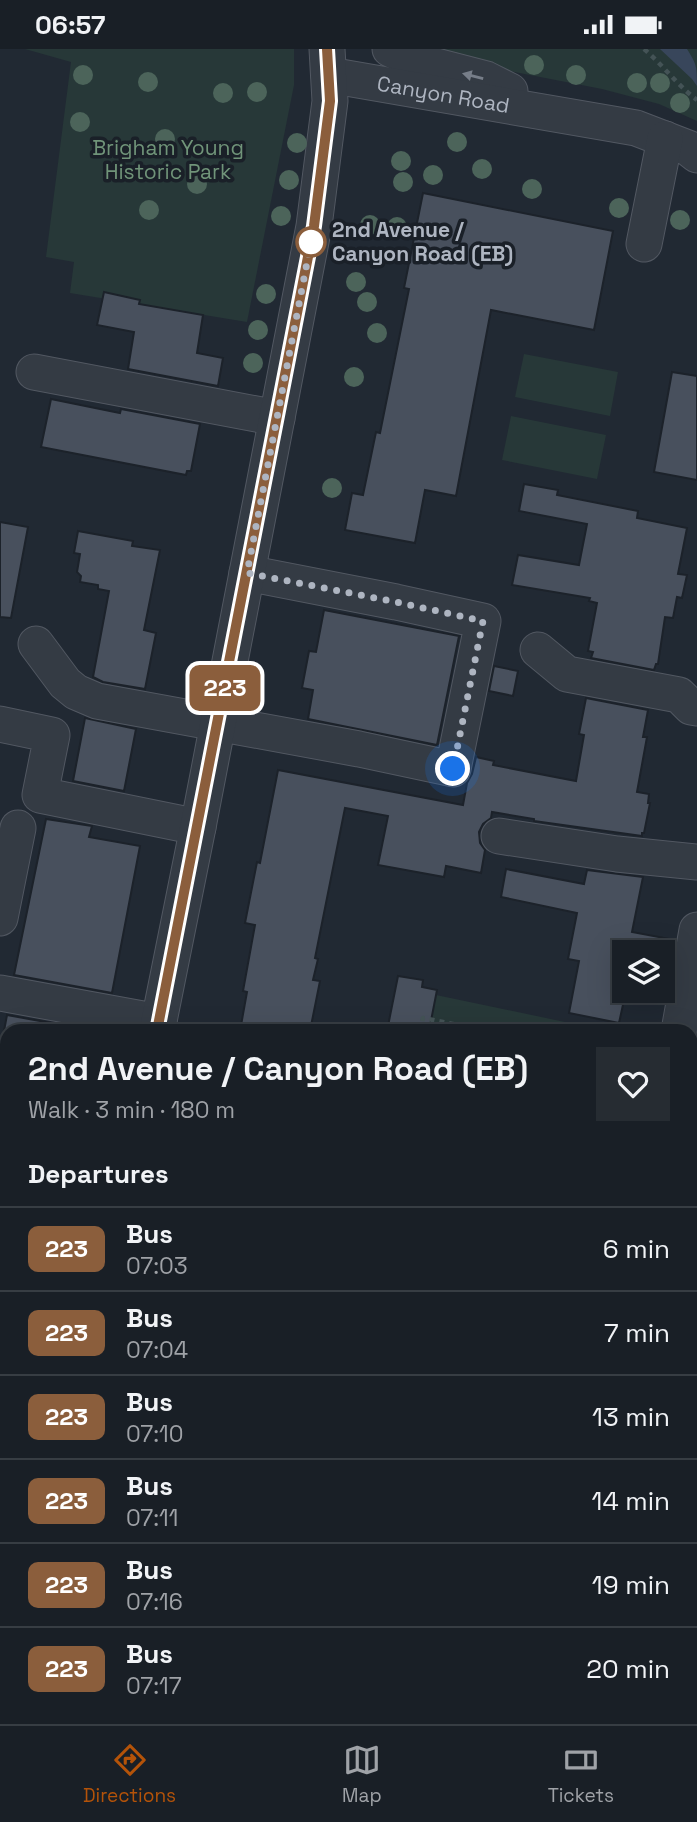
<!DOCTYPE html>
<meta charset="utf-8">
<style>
body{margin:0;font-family:"Space Grotesk",sans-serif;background:#262c32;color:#f1f3f6;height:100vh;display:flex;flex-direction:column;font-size:26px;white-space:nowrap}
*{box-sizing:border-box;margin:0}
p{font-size:23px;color:#9fa2a7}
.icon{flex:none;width:38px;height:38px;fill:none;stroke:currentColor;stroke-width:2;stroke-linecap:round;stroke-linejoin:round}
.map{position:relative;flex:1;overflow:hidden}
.drawer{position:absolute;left:0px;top:975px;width:698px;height:702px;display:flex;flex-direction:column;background:#191f26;border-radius:21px 21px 0 0;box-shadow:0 7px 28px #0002,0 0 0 2px #373d43}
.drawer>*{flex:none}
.badge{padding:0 14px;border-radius:10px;font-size:24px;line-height:46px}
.controls{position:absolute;left:612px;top:891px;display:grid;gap:14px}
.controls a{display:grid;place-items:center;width:63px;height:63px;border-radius:0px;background:#191f26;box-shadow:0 7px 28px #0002,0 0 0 2px #373d43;font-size:35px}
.you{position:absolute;width:35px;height:35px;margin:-18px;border:5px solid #fff;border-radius:50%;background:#1a73e8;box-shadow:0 0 0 10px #1a73e833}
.map>.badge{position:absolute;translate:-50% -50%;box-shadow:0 0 0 4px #fff}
h2{padding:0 28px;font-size:26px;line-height:63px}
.round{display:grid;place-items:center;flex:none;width:74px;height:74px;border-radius:0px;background:#262c32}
.head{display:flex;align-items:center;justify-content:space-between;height:119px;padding:0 28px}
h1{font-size:33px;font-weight:700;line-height:52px}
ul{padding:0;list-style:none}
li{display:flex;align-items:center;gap:21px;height:84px;padding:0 28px;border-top:2px solid #373d43}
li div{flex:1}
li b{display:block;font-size:26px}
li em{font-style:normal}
li .badge{min-width:77px;font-weight:700;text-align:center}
.status{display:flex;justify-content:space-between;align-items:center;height:49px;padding:0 35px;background:#191f26;direction:ltr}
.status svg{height:19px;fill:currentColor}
.tabs{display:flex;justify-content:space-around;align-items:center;height:98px;border-top:2px solid #373d43;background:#191f26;font-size:19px;color:#9fa2a7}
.tabs a{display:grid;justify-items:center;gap:4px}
.tabs .current{color:#b45309}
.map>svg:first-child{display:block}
</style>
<div class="status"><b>06:57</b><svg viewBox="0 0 49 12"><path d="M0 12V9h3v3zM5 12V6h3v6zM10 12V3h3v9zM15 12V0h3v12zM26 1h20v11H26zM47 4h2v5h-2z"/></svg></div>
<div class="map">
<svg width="697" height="1675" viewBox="0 0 697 1675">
<rect width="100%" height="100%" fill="#212933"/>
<g fill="#273838">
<polygon points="25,0 294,0 294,36 247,273 70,244 74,213 46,208 71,13"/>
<polygon points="412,0 697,0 697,72 659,55 602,40 488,18"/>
<polygon points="524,305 618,323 610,367 515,348"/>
<polygon points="511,367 606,386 597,430 502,411"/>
<polygon points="436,946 608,982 413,982 417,964 432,967"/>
<polygon points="7,1475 7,1587 0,1621 0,1511"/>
</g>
<path fill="#38465b" d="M660,0H687C697,16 697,18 697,37L692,30Z"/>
<g fill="#48505d" stroke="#1c222a" stroke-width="2">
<polygon points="423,144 613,182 594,281 491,261 456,447 425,441 415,494 345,481 352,444 363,446 376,383 380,384 409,240 404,239"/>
<polygon points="104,243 140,251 139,255 203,266 197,304 223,309 218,337 128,320 134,283 97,276"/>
<polygon points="672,323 697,327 697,431 654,423"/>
<polygon points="51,350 120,364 121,360 200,375 191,422 187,422 186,426 41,398"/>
<polygon points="524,435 558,441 557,446 638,462 637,469 687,479 678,525 687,526 682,549 677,548 673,569 665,568 658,615 656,615 654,621 591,609 593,603 588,602 597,554 589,552 590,549 512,536 518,506 579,516 587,475 519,462"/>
<polygon points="0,473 28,478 11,569 0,568"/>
<polygon points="78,482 133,492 132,497 160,501 144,581 156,584 145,640 103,633 93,628 109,542 98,540 98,536 80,533 81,527 77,523 80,505 74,504"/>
<polygon points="324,561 459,587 437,696 308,670 313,641 302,639 309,602 316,603"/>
<polygon points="494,617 518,622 513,647 489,642"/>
<polygon points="586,649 648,661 643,688 647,688 637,743 649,745 648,754 650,754 644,784 642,784 642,787 534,772 534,770 492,763 491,769 483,775 479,783 480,794 485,801 481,824 446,817 444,828 378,816 388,767 345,759 315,909 318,910 313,931 320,932 310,982 240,982 247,943 243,942 255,876 245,874 257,813 260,814 278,721 463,756 467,734 472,725 476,708 494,712 493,716 576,732 584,686 579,685"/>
<polygon points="85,669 136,680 124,742 73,732"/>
<polygon points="46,770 92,777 89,788 140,797 112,944 14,926"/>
<polygon points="506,820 584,835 587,821 643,828 632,883 675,891 673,903 625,903 626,942 619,974 569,964 579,912 568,910 577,864 501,848"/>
<polygon points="398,927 423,931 422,938 437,941 429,982 387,982"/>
<polygon points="7,966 95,982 4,982"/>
</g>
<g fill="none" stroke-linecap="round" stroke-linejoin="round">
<defs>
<g id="minor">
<polyline points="390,0 413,11 486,30 510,42"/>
<path id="s1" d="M329,26L636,79L688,99L697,106"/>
<polyline points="644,195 665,90"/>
<polyline points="34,323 277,369"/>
<polyline points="36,595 65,634 76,643 97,652 359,700 453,720 483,572 396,553 247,524"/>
<polyline points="538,601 567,625 679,646 691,658 697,659"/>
<polyline points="0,675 52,686 40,746 198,778"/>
<polyline points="499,787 617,805 697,813"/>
<polyline points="0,869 18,779"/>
<polyline points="0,944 159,973"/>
<polyline points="157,982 198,778 314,177 330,52 327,0"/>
<polyline points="679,982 697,881"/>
<polyline points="691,1051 697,1053"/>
<polyline points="0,1215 7,1217"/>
<polyline points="691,1345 697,1346"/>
<polyline points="691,1601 697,1602"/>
<polyline points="18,1675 19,1670"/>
<polyline points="545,1675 546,1670"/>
</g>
</defs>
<use href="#minor" stroke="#525862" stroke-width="37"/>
<g stroke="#445356" stroke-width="4.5" stroke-dasharray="5 5" stroke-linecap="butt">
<path d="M644,0C663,16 677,36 697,51"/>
<polyline points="420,982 423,969 487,982"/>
<polyline points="0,1050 7,1051"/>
</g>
<use href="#minor" stroke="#343b44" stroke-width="35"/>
</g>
<g fill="#4c645a">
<circle cx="534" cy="16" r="10"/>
<circle cx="83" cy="26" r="10"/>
<circle cx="576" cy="26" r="10"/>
<circle cx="148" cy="33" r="10"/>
<circle cx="637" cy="34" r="10"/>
<circle cx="660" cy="34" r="10"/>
<circle cx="257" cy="43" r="10"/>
<circle cx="223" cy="44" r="10"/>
<circle cx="680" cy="54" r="10"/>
<circle cx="80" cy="73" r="10"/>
<circle cx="165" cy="90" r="10"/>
<circle cx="457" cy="93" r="10"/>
<circle cx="297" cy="94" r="10"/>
<circle cx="401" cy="112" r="10"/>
<circle cx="482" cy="120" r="10"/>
<circle cx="433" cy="126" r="10"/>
<circle cx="289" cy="131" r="10"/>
<circle cx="403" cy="133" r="10"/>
<circle cx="197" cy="135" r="10"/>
<circle cx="532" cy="140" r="10"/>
<circle cx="619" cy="159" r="10"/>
<circle cx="149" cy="161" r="10"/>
<circle cx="281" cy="167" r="10"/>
<circle cx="680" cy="171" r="10"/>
<circle cx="370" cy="176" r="10"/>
<circle cx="397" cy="178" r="10"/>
<circle cx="356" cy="233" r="10"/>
<circle cx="266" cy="245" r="10"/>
<circle cx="367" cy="253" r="10"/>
<circle cx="258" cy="281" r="10"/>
<circle cx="377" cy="284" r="10"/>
<circle cx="253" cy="314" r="10"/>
<circle cx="354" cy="328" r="10"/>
<circle cx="332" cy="439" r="10"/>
</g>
<defs><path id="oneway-solid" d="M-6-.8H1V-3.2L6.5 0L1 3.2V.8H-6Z" transform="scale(1.75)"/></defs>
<use fill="#777e89" href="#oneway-solid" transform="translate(473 27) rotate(-166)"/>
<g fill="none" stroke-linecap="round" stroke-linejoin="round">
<defs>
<polyline id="line" points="157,982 314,177 330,52 327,0"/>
</defs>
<use href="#line" stroke="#fff" stroke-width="16"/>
<use href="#line" stroke="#8b5e3c" stroke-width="10"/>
<polyline stroke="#aeb5c1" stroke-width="7" stroke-dasharray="0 12.6" points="311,193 247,524 396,553 483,572 453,720"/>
</g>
<circle fill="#fff" stroke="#8b5e3c" stroke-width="3.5" cx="311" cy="193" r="14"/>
<g text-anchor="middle" stroke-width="7" stroke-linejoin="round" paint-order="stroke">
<g font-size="21" fill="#aeb5c1" stroke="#1a2028">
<text dy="7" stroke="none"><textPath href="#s1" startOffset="116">Canyon Road</textPath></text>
</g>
<g font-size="21" fill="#709479" stroke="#1a2028">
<text x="168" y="106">Brigham Young<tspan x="168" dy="24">Historic Park</tspan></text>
</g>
<g font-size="21" font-weight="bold" fill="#aeb5c1" stroke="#1a2028" text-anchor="start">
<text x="332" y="188">2nd Avenue /<tspan x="332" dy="24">Canyon Road (EB)</tspan></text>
</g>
</g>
</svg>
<div class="controls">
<a><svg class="icon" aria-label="layers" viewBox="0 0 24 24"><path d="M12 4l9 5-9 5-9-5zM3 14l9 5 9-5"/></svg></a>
</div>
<div class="you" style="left:453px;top:720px"></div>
<b class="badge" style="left:225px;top:639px;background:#8b5e3c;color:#fff">223</b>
<section class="drawer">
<div class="head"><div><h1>2nd Avenue / Canyon Road (EB)</h1><p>Walk · 3 min · 180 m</p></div><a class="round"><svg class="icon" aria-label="heart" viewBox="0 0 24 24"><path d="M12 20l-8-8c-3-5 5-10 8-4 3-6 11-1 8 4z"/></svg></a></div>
<h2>Departures</h2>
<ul>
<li><span class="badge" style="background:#8b5e3c;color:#fff">223</span><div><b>Bus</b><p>07:03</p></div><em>6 min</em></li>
<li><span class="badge" style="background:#8b5e3c;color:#fff">223</span><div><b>Bus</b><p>07:04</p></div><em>7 min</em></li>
<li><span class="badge" style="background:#8b5e3c;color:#fff">223</span><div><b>Bus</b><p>07:10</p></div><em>13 min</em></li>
<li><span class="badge" style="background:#8b5e3c;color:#fff">223</span><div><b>Bus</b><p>07:11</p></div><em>14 min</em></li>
<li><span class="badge" style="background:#8b5e3c;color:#fff">223</span><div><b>Bus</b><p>07:16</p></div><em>19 min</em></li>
<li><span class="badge" style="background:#8b5e3c;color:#fff">223</span><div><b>Bus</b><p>07:17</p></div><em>20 min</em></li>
</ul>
</section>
</div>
<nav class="tabs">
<a class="current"><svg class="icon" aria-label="directions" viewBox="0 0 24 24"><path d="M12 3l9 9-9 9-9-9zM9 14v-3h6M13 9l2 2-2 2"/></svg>Directions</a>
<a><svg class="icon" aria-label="map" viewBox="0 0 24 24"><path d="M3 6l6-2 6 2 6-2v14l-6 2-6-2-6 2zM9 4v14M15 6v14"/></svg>Map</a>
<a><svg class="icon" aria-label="tickets" viewBox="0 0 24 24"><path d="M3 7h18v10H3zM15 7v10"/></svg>Tickets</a>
</nav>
